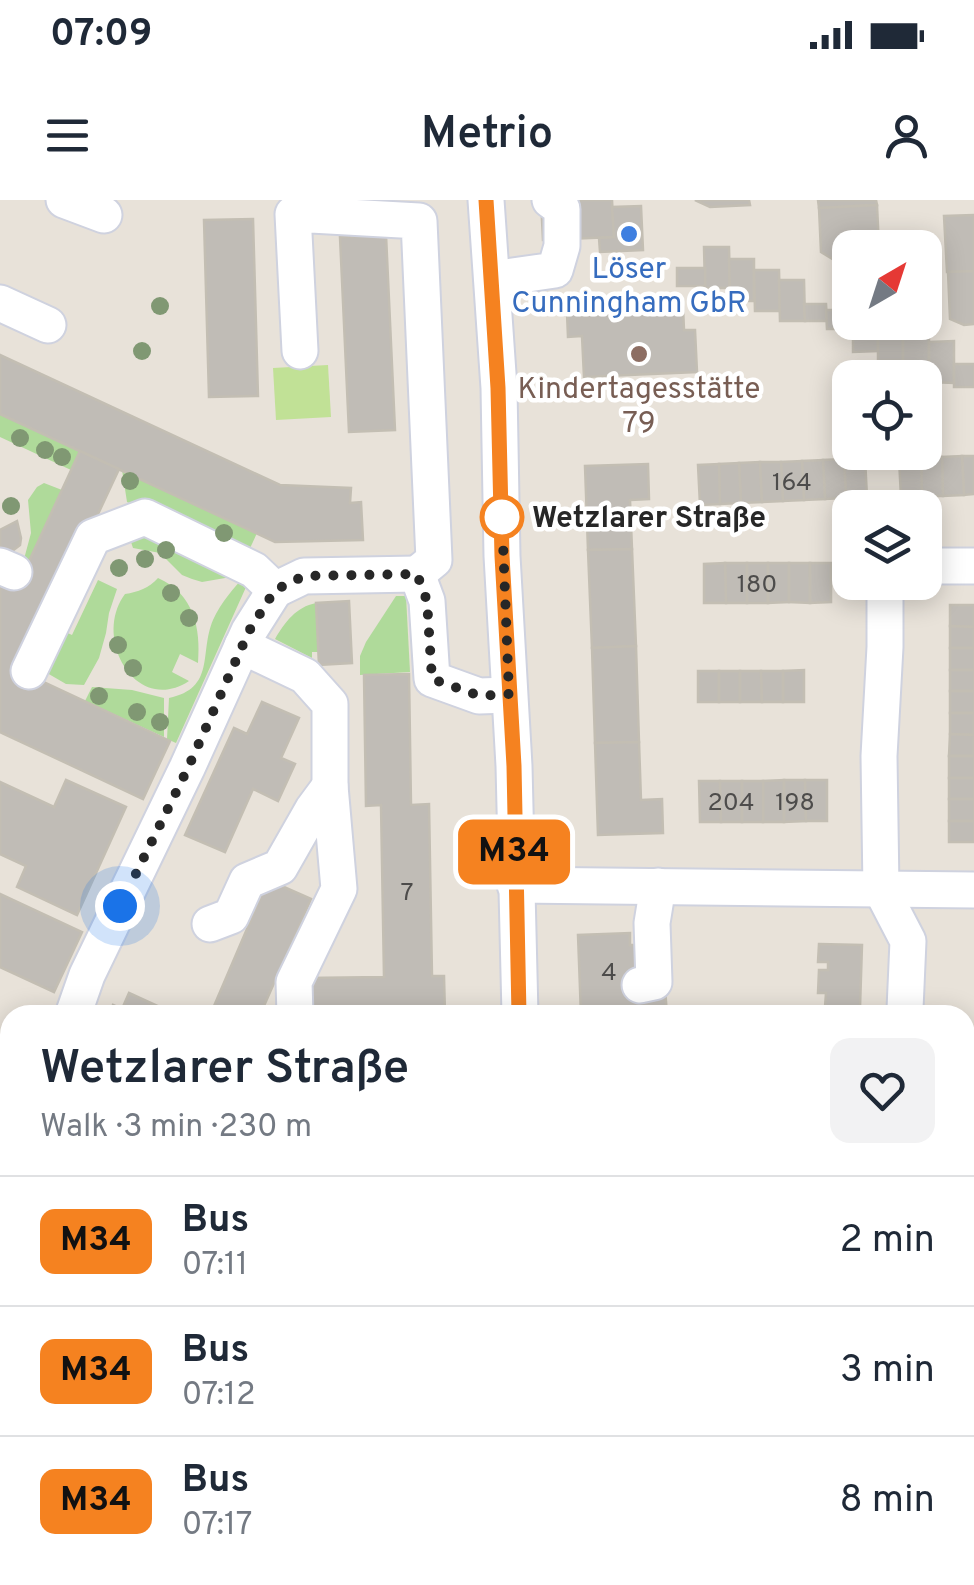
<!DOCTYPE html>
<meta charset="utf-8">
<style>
body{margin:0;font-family:Overpass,sans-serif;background:#f2f2f3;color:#1f2937;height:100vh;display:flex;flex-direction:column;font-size:38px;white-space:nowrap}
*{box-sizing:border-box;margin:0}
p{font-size:32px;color:#747a83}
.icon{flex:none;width:55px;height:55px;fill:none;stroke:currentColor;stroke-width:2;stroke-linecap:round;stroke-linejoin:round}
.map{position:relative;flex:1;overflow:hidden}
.side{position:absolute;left:0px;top:805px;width:975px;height:580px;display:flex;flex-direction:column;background:#fff;border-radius:30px 30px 0 0;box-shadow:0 5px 25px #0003}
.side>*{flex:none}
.badge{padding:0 20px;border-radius:15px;font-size:35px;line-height:65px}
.needle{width:65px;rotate:39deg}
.tools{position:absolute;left:832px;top:30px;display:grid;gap:20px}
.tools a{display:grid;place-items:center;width:110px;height:110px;border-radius:20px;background:#fff;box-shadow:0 5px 25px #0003;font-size:50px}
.you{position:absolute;width:50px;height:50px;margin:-25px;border:8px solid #fff;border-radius:50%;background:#1a73e8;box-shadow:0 0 0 15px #1a73e833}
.map>.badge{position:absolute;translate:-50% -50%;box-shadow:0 0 0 5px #fff}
.round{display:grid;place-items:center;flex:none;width:105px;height:105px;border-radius:20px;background:#f2f2f3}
.headline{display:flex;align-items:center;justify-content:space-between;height:170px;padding:0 40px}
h1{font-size:48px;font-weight:600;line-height:75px}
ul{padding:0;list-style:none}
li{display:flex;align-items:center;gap:30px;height:130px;padding:0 40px;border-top:2px solid #e0e1e3}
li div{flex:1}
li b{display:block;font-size:38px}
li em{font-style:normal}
li .badge{min-width:110px;font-weight:700;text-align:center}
.status{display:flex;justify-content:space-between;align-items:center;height:70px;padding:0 50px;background:#fff;direction:ltr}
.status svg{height:28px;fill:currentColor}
header{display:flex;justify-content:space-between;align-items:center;height:130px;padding:0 40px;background:#fff;font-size:45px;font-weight:600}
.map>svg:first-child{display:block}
</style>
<div class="status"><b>07:09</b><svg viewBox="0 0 49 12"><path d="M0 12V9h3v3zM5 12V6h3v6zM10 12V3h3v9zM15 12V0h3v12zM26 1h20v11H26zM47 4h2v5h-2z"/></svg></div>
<header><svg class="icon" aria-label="menu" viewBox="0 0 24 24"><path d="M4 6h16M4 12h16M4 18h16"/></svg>Metrio<svg class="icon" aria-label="person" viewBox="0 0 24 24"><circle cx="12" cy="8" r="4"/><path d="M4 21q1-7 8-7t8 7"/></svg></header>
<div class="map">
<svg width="974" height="1385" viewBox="0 0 974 1385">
<rect width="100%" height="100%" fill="#e8e2d9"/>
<g fill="#afda9a">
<polygon points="0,214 80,251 71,270 0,237"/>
<polygon points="122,270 257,333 245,359 127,302"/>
<polygon points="44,283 62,290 23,374 20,374 31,333 28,300 37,287"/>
<polygon points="134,329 231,377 202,382 192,379 182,375 160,353 133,348 129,336"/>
<path d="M247,373L251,376L176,543L167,539L169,498C216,488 199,453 213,420C221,402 234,388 247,373Z"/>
<path d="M158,378C194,394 201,428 198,463L180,454L172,472L189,481C136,516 92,438 125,394C138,392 149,388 158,378Z"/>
<polygon points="98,380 117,389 109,413 106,433 99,458 84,485 66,484 35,466 54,427 72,435"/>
<polygon points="396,396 406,396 410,472 360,475 360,456 366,442"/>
<path d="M316,403L319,452H312V458L275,439C285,422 296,407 316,403Z"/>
<polygon points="92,487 132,490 164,498 164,537 85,501"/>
</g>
<polygon fill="#c1e196" points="328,165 331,217 276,220 273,168"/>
<g fill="#c0bcb6" stroke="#c3beb3" stroke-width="2.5">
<polygon points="541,0 612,0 614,37 543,40"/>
<polygon points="695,0 749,0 750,5 710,7"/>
<polygon points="818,0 876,0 877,5 819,8"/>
<polygon points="877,5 879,48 850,48 850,63 839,63 821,52 819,8"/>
<polygon points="641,6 643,50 600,52 599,38 614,37 612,7"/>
<polygon points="974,15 974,71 947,72 944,16"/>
<polygon points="253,19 258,196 209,197 204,20"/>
<polygon points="386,35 395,230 349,232 340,37"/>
<polygon points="704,47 729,47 730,88 705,88"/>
<polygon points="729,59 754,59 754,101 730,101"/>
<rect x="677" y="68" width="28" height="18"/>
<polygon points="754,70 779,70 780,111 755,111"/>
<polygon points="974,71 974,124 964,125 950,119 948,72"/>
<polygon points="779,80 804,80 805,121 780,121"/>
<polygon points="804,104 826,104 827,121 805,121"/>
<polygon points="683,107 684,130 695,130 697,172 584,177 582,136 568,137 567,113"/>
<polygon points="826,110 850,110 850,122 853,122 853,129 827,129"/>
<polygon points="853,122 878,122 878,151 853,152"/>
<rect x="878" y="122" width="25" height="39"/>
<polygon points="903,130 929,131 929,172 903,172"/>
<polygon points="954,141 954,183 929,182 929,142"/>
<polygon points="0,155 280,285 351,288 350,303 361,302 363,340 275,342 0,214"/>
<rect x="954" y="164" width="20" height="23"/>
<polygon points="80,251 119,269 24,473 170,541 143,599 0,532 0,376 18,385"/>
<polygon points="962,256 974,256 974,294 964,295"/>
<polygon points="962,256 964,295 943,296 942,257"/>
<polygon points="942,257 943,296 922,296 921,258"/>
<polygon points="865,258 867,297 846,298 844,259"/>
<polygon points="921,258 922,296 901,297 899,259"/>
<polygon points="844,259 846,298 825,299 823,260"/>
<polygon points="823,260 825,299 804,300 802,261"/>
<polygon points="802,261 804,300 783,301 781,262"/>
<polygon points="760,262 762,302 741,303 739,263"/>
<polygon points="760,262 781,262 783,301 762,302"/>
<polygon points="739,263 741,303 720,304 719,264"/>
<polygon points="648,264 649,299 630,300 632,349 588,350 585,266"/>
<polygon points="719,264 720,304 700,305 698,265"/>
<polygon points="17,321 21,338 20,345 11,352 0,349 0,330"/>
<polygon points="632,349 636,446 592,448 588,350"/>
<polygon points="725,363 747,363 747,403 726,403"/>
<polygon points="725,363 726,403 704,403 704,364"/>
<rect x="747" y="363" width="21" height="40"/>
<polygon points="768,363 789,363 789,402 768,403"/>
<polygon points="789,363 810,363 810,403 789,402"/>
<polygon points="810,363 831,363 831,402 810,403"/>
<polygon points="349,401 352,463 319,465 316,403"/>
<polygon points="950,405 974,405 974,427 950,426"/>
<polygon points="950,426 974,427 974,448 950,448"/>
<polygon points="636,446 639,542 595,543 592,448"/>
<rect x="950" y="448" width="24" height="22"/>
<polygon points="804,470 804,502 783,502 783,471"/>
<rect x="950" y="470" width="24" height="21"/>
<rect x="698" y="471" width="21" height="31"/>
<rect x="719" y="471" width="21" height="31"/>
<polygon points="740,471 761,471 762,502 740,502"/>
<polygon points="761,471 783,471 783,502 762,502"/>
<polygon points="409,474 411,605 429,604 432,776 444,776 445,815 306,815 306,778 384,777 381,605 366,606 364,475"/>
<rect x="950" y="491" width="24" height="22"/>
<polygon points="262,502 299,518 281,558 295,564 278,601 253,589 225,652 185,635 234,528 247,534"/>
<polygon points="950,513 974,513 974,535 950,534"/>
<polygon points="950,534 974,535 974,556 949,556"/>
<polygon points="639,542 641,600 662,599 663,633 598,635 595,543"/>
<rect x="949" y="556" width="25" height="22"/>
<rect x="949" y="578" width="25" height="21"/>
<polygon points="66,580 126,607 77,715 17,687 26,666 0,654 0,582 54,607"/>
<polygon points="784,580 784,622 763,622 763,581"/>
<polygon points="784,580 805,580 806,621 784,622"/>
<polygon points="805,580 827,580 827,621 806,621"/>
<polygon points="699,581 720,581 721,622 700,622"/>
<polygon points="720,581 742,581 742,622 721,622"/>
<rect x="742" y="581" width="21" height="41"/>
<rect x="949" y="599" width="25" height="22"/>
<rect x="949" y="621" width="25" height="21"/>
<polygon points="268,680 311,699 260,815 235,815 214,806"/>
<polygon points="0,694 82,732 54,792 0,767"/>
<polygon points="630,733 630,745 638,745 665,788 667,815 581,815 578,735"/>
<polygon points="819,744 862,745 860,808 825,807 826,793 818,793 819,770 828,770 828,762 818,762"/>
<polygon points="129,793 177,815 109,815 113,805 122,809"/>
<polygon points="0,888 10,893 10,958 0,953"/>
<polygon points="965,944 974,944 974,977 968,976 968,981 965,981"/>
<polygon points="10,1161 10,1338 0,1345 0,1167"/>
<polygon points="965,1260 974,1260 974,1299 969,1299 969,1307 965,1306"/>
<polygon points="785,1375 837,1375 837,1381 842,1381 842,1385 784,1385"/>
</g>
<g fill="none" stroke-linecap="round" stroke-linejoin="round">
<defs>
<g id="minor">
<polyline points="64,0 104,15"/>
<polyline points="486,0 499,188 502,356 514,566 520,815"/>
<polyline points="492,79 555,70 562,46 562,9 550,0"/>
<polyline points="0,103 48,125"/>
<polyline points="300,151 293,14 419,21 434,360 417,374"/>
<polyline points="0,366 14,372"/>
<polyline points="925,366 974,366"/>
<polyline points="892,382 885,393 885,447 879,556 881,689 908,741 905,809"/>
<polyline points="242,446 305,476 330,504 330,586 339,689 294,782 295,815"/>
<polyline points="29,471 93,337 145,317 254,370 275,390 304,376 417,374 427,401 432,479 479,496 509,495"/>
<polyline points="515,685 974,690"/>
<polyline points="210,724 231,716 247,681 280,667 313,609 330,586"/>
<polyline points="640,785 654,782 652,723 658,686"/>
<polyline points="73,815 87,775 187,568 249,431 275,390"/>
<polyline points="0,989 10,986"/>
<polyline points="965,1107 974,1107"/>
<polyline points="0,1153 10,1146"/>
<polyline points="165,1385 180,1375"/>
</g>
<g id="major">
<polyline points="965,1074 974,1074"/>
<polyline points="965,1147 974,1148"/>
<polyline points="83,1385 98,1375"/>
<polyline points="244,1385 258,1375"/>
</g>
</defs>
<use href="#minor" stroke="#cfd2df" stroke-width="39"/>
<use href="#major" stroke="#c3c3c3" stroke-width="46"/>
<use href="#minor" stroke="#fff" stroke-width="35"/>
<use href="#major" stroke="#e2c664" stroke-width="42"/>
<g stroke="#9d9faf" stroke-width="2.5">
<polyline points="965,1114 974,1114"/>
<polyline points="153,1385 167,1375"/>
<polyline points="177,1385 192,1375"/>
</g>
</g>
<g fill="#809873">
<circle cx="160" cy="106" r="9"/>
<circle cx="142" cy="151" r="9"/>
<circle cx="20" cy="238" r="9"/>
<circle cx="45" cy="250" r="9"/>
<circle cx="62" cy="257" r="9"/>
<circle cx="130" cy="281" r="9"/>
<circle cx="11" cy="306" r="9"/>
<circle cx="224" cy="333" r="9"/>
<circle cx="166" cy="350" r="9"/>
<circle cx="145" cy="359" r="9"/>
<circle cx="119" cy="368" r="9"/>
<circle cx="171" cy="393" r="9"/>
<circle cx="189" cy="418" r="9"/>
<circle cx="118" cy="445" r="9"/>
<circle cx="133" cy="468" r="9"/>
<circle cx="99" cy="496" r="9"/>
<circle cx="137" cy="512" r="9"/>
<circle cx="160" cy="522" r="9"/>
</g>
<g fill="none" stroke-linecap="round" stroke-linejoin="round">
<defs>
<polyline id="line" points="486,0 498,188 502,356 514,566 519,815"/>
</defs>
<use href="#line" stroke="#fff" stroke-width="22"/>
<use href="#line" stroke="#f58220" stroke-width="15"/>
<polyline stroke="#272727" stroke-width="10" stroke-dasharray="0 18" points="120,706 188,568 249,431 275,390 304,376 417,374 427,401 432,479 480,496 509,494 502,317"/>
</g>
<circle fill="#3f7fe0" stroke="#fff" stroke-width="4" cx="629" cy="34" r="10"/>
<circle fill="#8d6e63" stroke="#fff" stroke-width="4" cx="639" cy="154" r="10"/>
<circle fill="#fff" stroke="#f58220" stroke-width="5" cx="502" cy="317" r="20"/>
<g text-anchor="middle" stroke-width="9" stroke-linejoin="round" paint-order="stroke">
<g font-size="25" fill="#4d4c4b">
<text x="792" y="290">164</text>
<text x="757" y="392">180</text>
<text x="731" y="610">204</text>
<text x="795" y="610">198</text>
<text x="407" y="700">7</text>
<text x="609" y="780">4</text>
</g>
<g font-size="30" fill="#366cbe" stroke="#fff">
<text x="629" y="78">Löser<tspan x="629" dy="34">Cunningham GbR</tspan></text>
</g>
<g font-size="30" fill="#785e54" stroke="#fff">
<text x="639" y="198">Kindertagesstätte<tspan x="639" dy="34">79</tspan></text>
</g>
<g font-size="30" font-weight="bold" fill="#272727" stroke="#fff" text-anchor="start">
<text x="532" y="327">Wetzlarer Straße</text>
</g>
</g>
</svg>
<div class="tools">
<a><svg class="needle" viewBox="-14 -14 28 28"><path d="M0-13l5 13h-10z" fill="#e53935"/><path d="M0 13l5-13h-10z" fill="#747a83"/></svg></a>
<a><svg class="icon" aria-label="locate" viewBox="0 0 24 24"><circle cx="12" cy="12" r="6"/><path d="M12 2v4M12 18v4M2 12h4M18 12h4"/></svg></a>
<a><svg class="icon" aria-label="layers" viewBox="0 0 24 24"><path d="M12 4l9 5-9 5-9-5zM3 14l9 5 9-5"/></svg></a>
</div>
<div class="you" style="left:120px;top:706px"></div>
<b class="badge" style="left:514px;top:652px;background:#f58220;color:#111">M34</b>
<section class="side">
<div class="headline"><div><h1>Wetzlarer Straße</h1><p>Walk · 3 min · 230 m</p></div><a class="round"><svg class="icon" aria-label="heart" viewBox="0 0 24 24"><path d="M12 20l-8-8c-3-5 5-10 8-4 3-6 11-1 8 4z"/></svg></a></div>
<ul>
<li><span class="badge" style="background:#f58220;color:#111">M34</span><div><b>Bus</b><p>07:11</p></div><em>2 min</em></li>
<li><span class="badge" style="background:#f58220;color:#111">M34</span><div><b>Bus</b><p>07:12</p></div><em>3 min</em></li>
<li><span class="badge" style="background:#f58220;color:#111">M34</span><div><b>Bus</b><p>07:17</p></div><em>8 min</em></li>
</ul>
</section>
</div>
